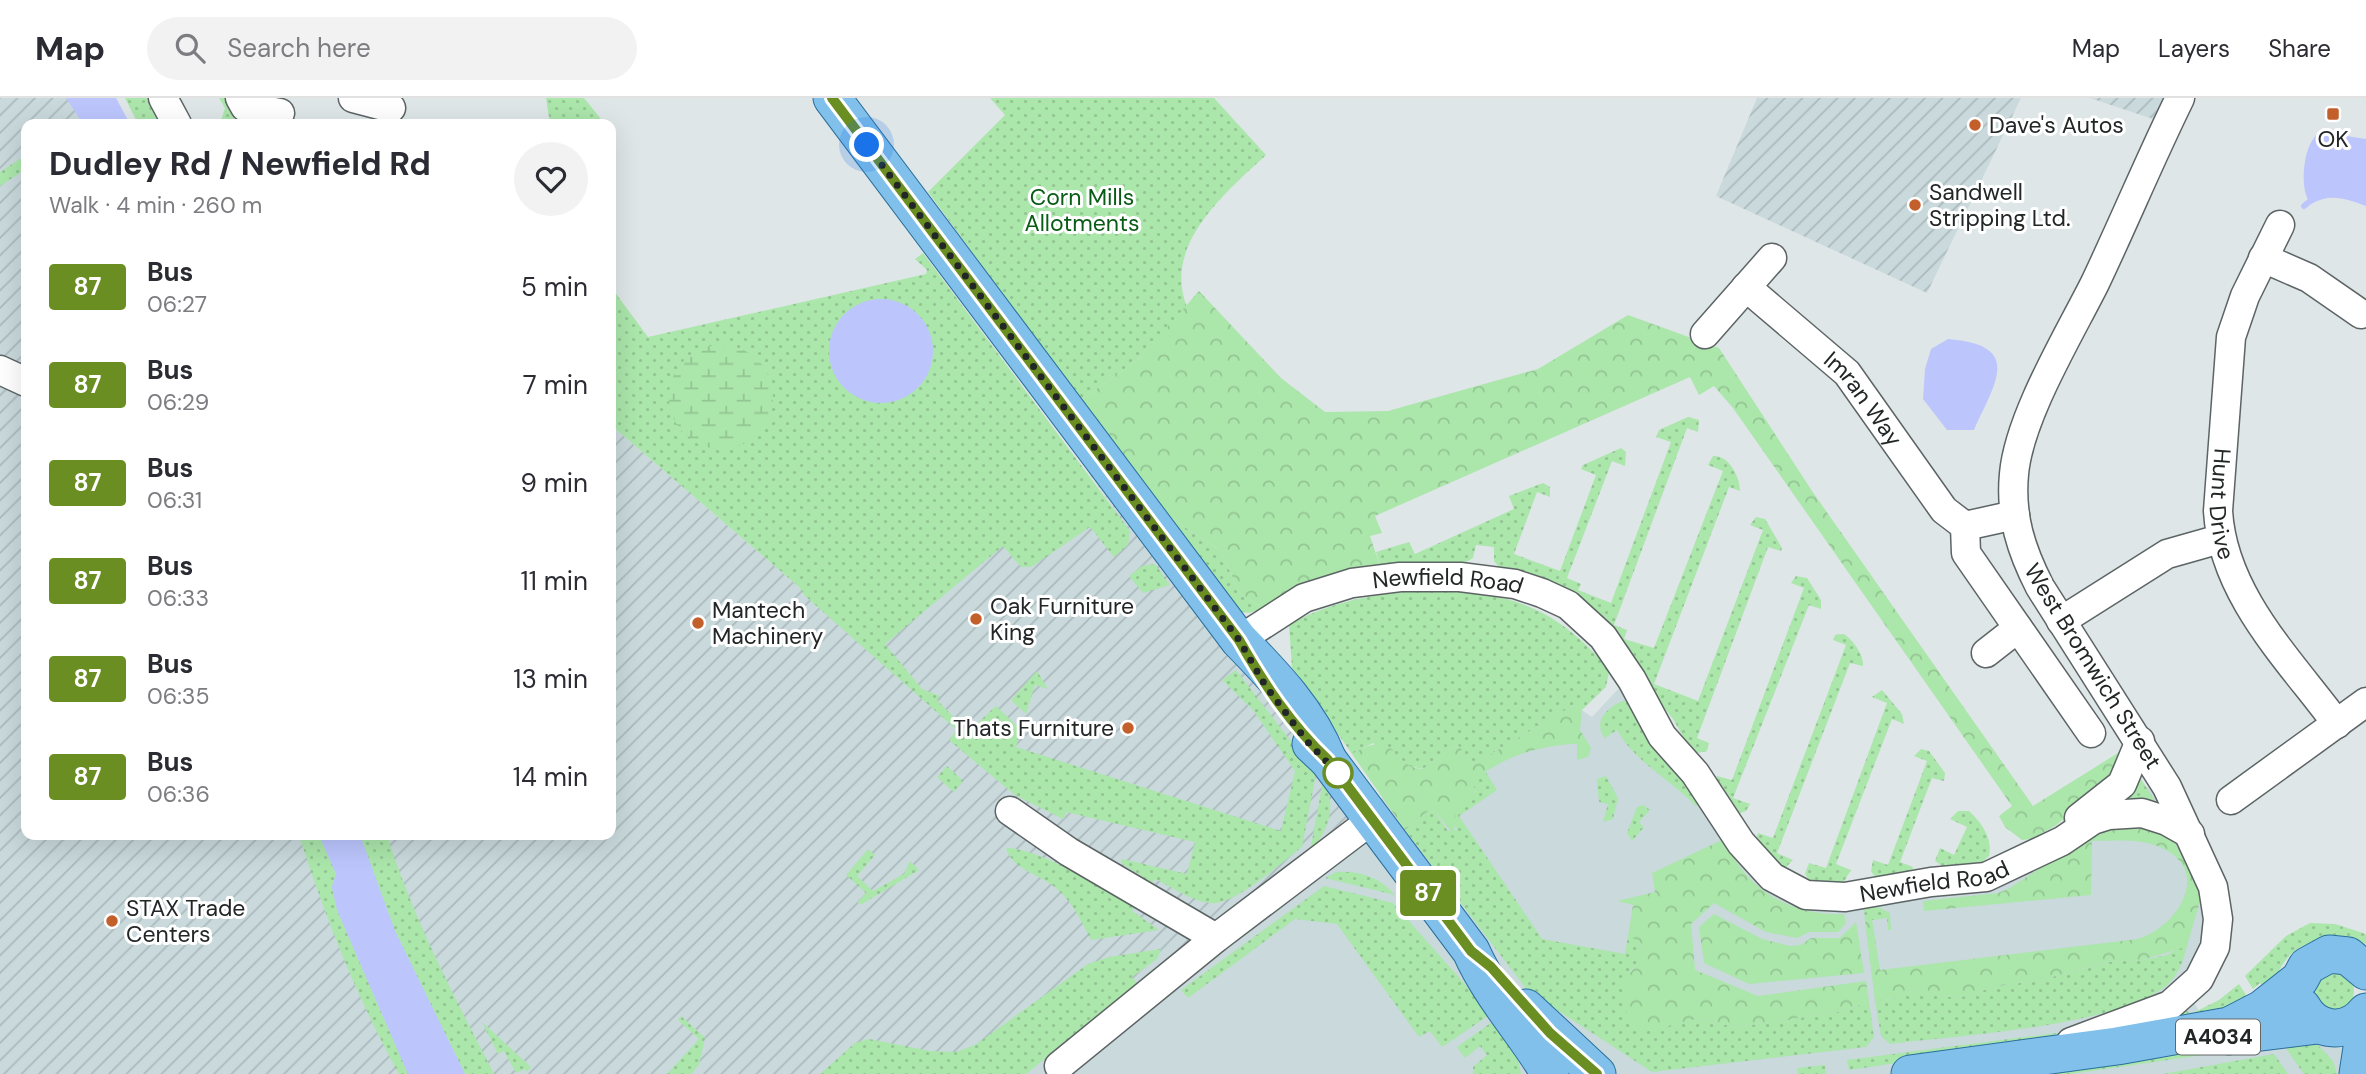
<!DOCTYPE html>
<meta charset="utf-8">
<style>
body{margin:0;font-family:"DM Sans",sans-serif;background:#f2f2f3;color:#2b2b33;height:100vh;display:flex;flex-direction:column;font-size:26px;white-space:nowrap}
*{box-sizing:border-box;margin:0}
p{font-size:23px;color:#7c7c81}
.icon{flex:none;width:38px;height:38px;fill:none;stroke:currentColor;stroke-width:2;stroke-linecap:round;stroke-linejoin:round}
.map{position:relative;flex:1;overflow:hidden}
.panel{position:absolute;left:21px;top:21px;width:595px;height:721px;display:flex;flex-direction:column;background:#fff;border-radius:14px;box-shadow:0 7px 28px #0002}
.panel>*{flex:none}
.badge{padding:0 14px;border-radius:5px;font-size:24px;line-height:46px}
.you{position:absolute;width:35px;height:35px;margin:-18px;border:5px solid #fff;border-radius:50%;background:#1a73e8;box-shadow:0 0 0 10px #1a73e833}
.map>.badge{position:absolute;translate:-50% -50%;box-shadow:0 0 0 4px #fff}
.round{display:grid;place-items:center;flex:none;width:74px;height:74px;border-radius:37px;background:#f2f2f3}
.headline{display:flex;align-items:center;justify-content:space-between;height:119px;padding:0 28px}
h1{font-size:33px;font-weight:700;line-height:52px}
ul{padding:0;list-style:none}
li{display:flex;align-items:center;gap:21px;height:98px;padding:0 28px}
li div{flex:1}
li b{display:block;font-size:26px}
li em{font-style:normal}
li .badge{min-width:77px;font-weight:700;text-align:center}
header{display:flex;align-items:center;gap:42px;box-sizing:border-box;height:98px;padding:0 35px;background:#fff;border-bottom:2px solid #e1e1e2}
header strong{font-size:33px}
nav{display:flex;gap:38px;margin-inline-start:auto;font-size:24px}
.search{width:490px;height:63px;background:#f2f2f3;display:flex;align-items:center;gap:18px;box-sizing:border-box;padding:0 24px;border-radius:38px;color:#7c7c81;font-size:26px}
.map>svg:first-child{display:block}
</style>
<header>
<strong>Map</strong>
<div class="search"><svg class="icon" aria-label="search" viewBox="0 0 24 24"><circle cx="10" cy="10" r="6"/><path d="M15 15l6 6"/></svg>Search here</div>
<nav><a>Map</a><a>Layers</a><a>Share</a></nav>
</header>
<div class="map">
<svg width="2366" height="976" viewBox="0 0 2366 976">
<defs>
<pattern id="industrial-furrows" width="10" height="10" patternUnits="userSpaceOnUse" patternTransform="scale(1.75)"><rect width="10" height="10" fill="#c9d9dc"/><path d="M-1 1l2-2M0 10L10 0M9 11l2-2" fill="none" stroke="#acbabd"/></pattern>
<pattern id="grass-dots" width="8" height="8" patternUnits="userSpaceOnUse" patternTransform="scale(1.75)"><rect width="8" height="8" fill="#abe6ab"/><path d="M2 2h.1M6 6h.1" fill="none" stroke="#93c593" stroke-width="1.8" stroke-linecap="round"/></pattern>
<pattern id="forest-crowns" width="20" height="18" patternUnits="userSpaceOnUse" patternTransform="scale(1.75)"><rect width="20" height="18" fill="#abe6ab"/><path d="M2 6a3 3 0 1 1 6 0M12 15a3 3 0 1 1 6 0" fill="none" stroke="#93c593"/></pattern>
<pattern id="wetland-marsh" width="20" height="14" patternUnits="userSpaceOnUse" patternTransform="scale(1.75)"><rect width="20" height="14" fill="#abe6ab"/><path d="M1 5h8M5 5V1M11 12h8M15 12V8" fill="none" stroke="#93c593"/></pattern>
</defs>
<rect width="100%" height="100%" fill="#dee6e8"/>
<polygon fill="#c9d9dc" points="1620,589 1789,790 2004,772 2162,681 2218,821 2187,893 2212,935 2345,930 2350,976 1010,976 1132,879 1457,646 1574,607 1592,619"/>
<g fill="url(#industrial-furrows)">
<polygon points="0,0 86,0 103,26 26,26 26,737 611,737 611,327 799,489 804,497 998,439 1115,412 1087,373 1102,361 1373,721 1147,897 1132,880 1010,976 0,976"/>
<polygon points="1757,0 2021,0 1927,195 1716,98"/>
<polygon points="2090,0 2180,0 2168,26"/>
</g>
<g fill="url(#grass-dots)">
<polygon points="125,0 155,0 169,26 138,26"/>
<polygon points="219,0 226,0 234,15 234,21 220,26 225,10"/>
<polygon points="546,0 584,0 605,26 550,26"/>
<path d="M990,0H1214L1266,57C1225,95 1162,147 1187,209L1140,260L1081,302L928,94L1005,17Z"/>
<polygon points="26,57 26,71 0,88 0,74"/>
<path d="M923,155L1130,433L1128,447L1114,459L1090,429L1031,469H1021L1003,448L885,546L922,591L940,598L937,602L968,634L996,608L1021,632L1016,649L1281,733L1295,673L1253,612L1222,582L1236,572L1316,676L1302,749C1282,764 1234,808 1210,805C1191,803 1172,789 1155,781L1152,785L1121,765L1122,761L1187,776L1195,744L1066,714L1064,721L1061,720L1015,697L949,642L957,632L804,497L799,489L611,327V189L648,239L926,176L927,172L915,161Z"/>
<path d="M1688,319L1699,322L1698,334L1687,330L1614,527L1627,532L1624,541L1654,550L1723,373L1708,367L1713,358C1729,357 1740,379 1740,393L1729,389L1654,586L1698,603L1763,432L1750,427L1756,419L1765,421L1782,450L1781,453L1768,449L1697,640L1709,645L1707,653L1693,656L1673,621L1649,591L1499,469L1494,463V449L1476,447L1473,460L1461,467L1381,471L1376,454L1409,444L1415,456L1514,411L1509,398L1543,385L1550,389V399L1537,394L1514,456L1560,473L1596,377L1581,371L1583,367L1621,350L1626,354L1625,368L1612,363L1567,480L1581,486L1578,492L1611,505L1671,344L1656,339L1659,332Z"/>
<polygon points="1156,410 1221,453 1239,494 1263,511 1248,515 1237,513"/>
<polygon points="1155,466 1170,487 1143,495 1129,478 1142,468"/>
<polygon points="1796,478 1807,480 1821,502 1821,511 1809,507 1733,700 1750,706 1746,713 1738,716 1716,683 1717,678 1732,682 1804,490 1791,485"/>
<path d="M1443,492C1505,496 1548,507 1592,553C1599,560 1605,566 1609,574L1606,589L1582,612L1574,607L1474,666L1457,646L1423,671L1408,668L1373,645L1352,656L1292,570L1289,526C1343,499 1384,494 1443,492Z"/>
<path d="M1844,536C1853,542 1864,557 1863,568L1850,565L1777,755L1793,762L1786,769L1778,768L1756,743L1758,735L1773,740L1846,547L1833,542L1835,537Z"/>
<polygon points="1037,573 1048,591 1035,587 1026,616 1011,602"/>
<polygon points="1882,592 1902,616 1904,626 1892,621 1836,766 1851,772 1843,785 1810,783 1805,776 1809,765 1826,770 1887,605 1872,599"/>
<path d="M1627,602L1632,611L1700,706L1696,708C1670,681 1636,665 1617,632L1605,640C1591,623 1610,606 1627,602Z"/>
<polygon points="1921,651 1929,653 1945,675 1944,683 1932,680 1900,764 1913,769 1912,773 1875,779 1871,773 1873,762 1888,767 1927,663 1914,658"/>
<polygon points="947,668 963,683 954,694 937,679"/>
<path d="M1485,673L1497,692L1459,718L1542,841L1625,856L1628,838L1641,843L1638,866L1630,873L1667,928L1696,921L1737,929L1838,914L1869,904L1874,939L1866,949L1652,974L1528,893L1405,732L1432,710L1448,733L1457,732C1448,713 1462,704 1476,693L1470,684Z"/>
<polygon points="2137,675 2161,712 2123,707 2120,697"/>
<polygon points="1606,678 1618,700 1613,721 1603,724 1608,706 1599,704 1597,681"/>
<path d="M1323,683C1338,707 1328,734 1310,754Z"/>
<polygon points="1643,707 1650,712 1639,724 1644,729 1632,743 1627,735 1637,709"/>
<path d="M1958,713H1969C1982,725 1993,741 1989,758L1982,764L1947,771L1935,763L1940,750L1954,757L1967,729L1950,721Z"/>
<path d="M299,737H319L336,776L332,789L337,812L408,976H399C357,900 325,819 299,737Z"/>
<path d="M360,737H387C413,821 454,898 494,976H465L395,833Z"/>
<path d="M1006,750C1039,750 1104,790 1135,807L1132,813L1159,832L1091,842C1082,824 1073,805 1057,791C1041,776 1013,773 1006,750Z"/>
<polygon points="868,751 875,757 857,778 873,793 904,776 910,763 919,772 862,806 857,805 866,795 846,777"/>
<path d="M1336,774C1359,772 1380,779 1395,797L1325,780Z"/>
<polygon points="1324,788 1393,805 1471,893 1488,918 1442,949 1430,933 1419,939 1337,826 1295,821 1188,900 1181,892"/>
<polygon points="1878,809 1890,815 1891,832 1888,832 1887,820 1865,823 1864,810"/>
<path d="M2310,825L2335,826L2366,836V846C2332,843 2302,834 2281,869C2277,877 2274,886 2268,894L2260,885L2253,891L2245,878L2286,838Z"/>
<path d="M2188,844C2185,857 2181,872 2171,883C2130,928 1953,938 1890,946L1881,938L1875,903L1893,901L1908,893L1958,900L1998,888L2041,882L2108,864L2142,862L2167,857Z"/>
<polygon points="1161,851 1157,861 1132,879 1137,885 1026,976 820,976 855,945 869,941 930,953 956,954 975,947 1088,866 1109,859"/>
<circle cx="2334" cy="893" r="20"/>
<polygon points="2239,886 2248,900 2233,918 2154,922 2184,911 2191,916 2219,902"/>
<polygon points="681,918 705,940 699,967 691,976 667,976 699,941 678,922"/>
<polygon points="482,924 531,969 527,974 525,971 516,975 504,953 498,956"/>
<polygon points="1492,924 1518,962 1521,976 1473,976 1473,969 1487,957 1480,948 1465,960 1457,949"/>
<polygon points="2064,934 2021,947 1849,972 1847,962"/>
<polygon points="2271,937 2272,947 2071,976 1991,976"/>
<polygon points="2316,945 2333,963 2337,976 2304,976 2285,949"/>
<polygon points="2274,956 2288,976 2163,976"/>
<polygon points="1825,967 1826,976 1798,976 1797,970"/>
</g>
<g fill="url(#forest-crowns)">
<polygon points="1199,193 1281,280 1325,314 1388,313 1538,271 1628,217 1719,250 1812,393 2033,708 2126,650 2125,670 2055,728 2031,741 2022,742 2005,729 1999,718 2012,708 1733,310 1714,288 1699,297 1690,279 1375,418 1382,435 1370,438 1381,471 1263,511 1239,494 1221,453 1156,410 1158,402 1081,302 1140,260"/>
<path d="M1574,607L1582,612L1580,632L1591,650L1588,659L1577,662V646H1572C1531,649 1503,660 1471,684L1476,692L1456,713L1454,737L1432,710L1405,732L1352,656C1400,627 1390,670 1423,671L1457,646L1474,666Z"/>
<path d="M2109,724L2148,726L2172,741L2197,780L2201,800L2188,844L2182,850L2142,862L2107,864L2041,882L1998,888L1958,900L1908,893L1893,901L1875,903L1865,823L1872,821L1880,872L2138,841C2177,829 2213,774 2162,750C2140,740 2115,743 2092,743L2091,797L1924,813L1923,803L1998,795L2010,790Z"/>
<path d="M1724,741C1745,791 1790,818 1844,816L1846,825L1838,834H1809L1797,840L1766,834L1714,805L1691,826L1695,872L1758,898L1866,883L1869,904L1838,914L1737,929L1696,921L1647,933L1628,921C1623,901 1622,880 1638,866L1641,844L1628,838L1633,807L1617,803L1655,794L1652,775Z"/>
<polygon points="1714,816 1762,841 1790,848 1801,847 1811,840 1840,840 1856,824 1864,875 1749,886 1704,865 1699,829"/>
</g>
<circle fill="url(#wetland-marsh)" cx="721" cy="299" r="52"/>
<g fill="#bcc6fd">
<polygon points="66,0 116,0 130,26 83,26"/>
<path d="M2321,34L2366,41V108C2346,100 2329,95 2311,106C2298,93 2303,41 2321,34Z"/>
<circle cx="881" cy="253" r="52"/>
<path d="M1948,241C2024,247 1995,285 1974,332H1947L1923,301L1925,271L1931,251Z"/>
<polygon points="319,737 360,737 395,833 465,976 408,976 337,812 332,789 336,776"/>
</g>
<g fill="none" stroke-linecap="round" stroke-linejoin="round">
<polyline stroke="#bcc6fd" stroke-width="6" points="2304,108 2309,104"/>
<defs>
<g id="minor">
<polyline points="163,0 177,26"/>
<polyline points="240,0 245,9 280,15"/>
<polyline points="353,0 391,10"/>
<path id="s1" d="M2280,127L2245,198L2231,239L2218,413C2223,497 2289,561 2337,626"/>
<polyline points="2263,160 2309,180 2361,216"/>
<path id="s2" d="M1746,189L1847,275L1944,412L1965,428L2015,417"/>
<polyline points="1705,236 1772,160"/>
<polyline points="0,272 26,284"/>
<polyline points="1965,428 1966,455 2091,635"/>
<polyline points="2061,523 2167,456 2220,441"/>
<path id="s3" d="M1239,542L1304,500L1352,485L1400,479H1460L1515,486L1542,495L1568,507L1603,539L1632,582L1662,638L1695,675L1741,745L1772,779L1806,797L1845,799L1931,784L1986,779L2062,743L2093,722L2109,717L2142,715L2167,723L2190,736"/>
<polyline points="1986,555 2018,530"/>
<polyline points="2231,702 2366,604"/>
<polyline points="1010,713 1069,754 1216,840"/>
<polyline points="2079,720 2122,686 2140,643"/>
<path d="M2071,944L2170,907L2199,881L2215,849L2218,821L2213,789L2167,689L2040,489C2021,452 2010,418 2014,376C2019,319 2069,237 2095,185C2124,124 2150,61 2180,0"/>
<polyline points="1059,968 1216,840 1373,721"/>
</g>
<g id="major">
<path d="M832,0L1239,542C1274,578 1309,614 1328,662"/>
<path d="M1311,646L1328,662L1471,853C1491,898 1525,934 1550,976"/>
<path d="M2302,909C2316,935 2348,937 2366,914"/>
<polyline points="1526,910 1597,976"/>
<polyline points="2229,938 2318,927"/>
<polyline points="1910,976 2117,948 2229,928 2262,911 2300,881 2307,868 2329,856 2348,858 2366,873"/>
<polyline points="2358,976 2366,924"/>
</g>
</defs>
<use href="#minor" stroke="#5d6465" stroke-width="31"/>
<use href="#major" stroke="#2a6f9c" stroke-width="39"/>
<use href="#minor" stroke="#fff" stroke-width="28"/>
<use href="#major" stroke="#81c0ea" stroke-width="37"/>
</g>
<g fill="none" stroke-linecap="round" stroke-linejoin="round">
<defs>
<path id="line" d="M832,0L1239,542C1264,586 1291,627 1328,662L1471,853L1491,869L1550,935L1597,976"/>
</defs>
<use href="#line" stroke="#fff" stroke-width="16"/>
<use href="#line" stroke="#6b8e23" stroke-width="10"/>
<polyline stroke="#232626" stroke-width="7" stroke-dasharray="0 12.6" points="867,47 1239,542 1265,587 1306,642 1341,679 1338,675"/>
</g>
<g fill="#c35f2a" stroke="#fff" stroke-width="2.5">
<rect x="2326" y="9" width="14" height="14" rx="3.5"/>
<circle cx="1975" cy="27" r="7"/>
<circle cx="1915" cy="107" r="7"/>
<circle cx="976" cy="521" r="7"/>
<circle cx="698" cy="525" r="7"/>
<circle cx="1128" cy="630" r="7"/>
<circle cx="112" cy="823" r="7"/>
</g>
<circle fill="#fff" stroke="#6b8e23" stroke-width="3.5" cx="1338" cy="675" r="14"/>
<g text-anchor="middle" stroke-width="6" stroke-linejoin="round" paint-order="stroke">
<rect fill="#fff" stroke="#656767" stroke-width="2" x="2176" y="921.5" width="84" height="35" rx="5"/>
<g font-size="21" font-weight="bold" fill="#232626">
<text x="2218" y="946">A4034</text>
</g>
<g font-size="23" fill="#232626" stroke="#fff" text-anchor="start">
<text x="1989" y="35">Dave's Autos</text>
<text x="2333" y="49" text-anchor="middle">OK</text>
<text x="1929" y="102">Sandwell<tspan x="1929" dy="26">Stripping Ltd.</tspan></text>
<text x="990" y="516">Oak Furniture<tspan x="990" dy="26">King</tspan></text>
<text x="712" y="520">Mantech<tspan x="712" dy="26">Machinery</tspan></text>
<text x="1114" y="638" text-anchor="end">Thats Furniture</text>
<text x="126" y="818">STAX Trade<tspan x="126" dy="26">Centers</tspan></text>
</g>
<g font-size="23" fill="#085c15" stroke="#fff">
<text x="1082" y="107">Corn Mills<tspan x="1082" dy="26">Allotments</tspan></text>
</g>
<g font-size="23" fill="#232626" stroke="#fff">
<text dy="8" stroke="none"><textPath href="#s2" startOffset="163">Imran Way</textPath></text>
<text dy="8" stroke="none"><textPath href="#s1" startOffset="290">Hunt Drive</textPath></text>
<text dy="8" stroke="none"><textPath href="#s3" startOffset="224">Newfield Road</textPath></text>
<text transform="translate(2093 568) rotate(58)" y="8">West Bromwich Street</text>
<text dy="8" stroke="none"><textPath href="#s3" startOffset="859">Newfield Road</textPath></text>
</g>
</g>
</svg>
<div class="you" style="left:867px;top:47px"></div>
<b class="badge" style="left:1428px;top:795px;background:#6b8e23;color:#fff">87</b>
<section class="panel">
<div class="headline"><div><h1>Dudley Rd / Newfield Rd</h1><p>Walk · 4 min · 260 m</p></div><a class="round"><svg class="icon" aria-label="heart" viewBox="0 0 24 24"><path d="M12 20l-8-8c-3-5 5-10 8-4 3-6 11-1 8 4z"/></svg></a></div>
<ul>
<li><span class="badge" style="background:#6b8e23;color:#fff">87</span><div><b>Bus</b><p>06:27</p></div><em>5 min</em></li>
<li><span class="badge" style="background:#6b8e23;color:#fff">87</span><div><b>Bus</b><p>06:29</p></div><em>7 min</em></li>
<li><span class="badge" style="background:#6b8e23;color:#fff">87</span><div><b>Bus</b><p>06:31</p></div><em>9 min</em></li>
<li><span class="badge" style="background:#6b8e23;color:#fff">87</span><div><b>Bus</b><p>06:33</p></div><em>11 min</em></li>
<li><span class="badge" style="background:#6b8e23;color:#fff">87</span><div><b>Bus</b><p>06:35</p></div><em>13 min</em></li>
<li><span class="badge" style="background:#6b8e23;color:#fff">87</span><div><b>Bus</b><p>06:36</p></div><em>14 min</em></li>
</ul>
</section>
</div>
